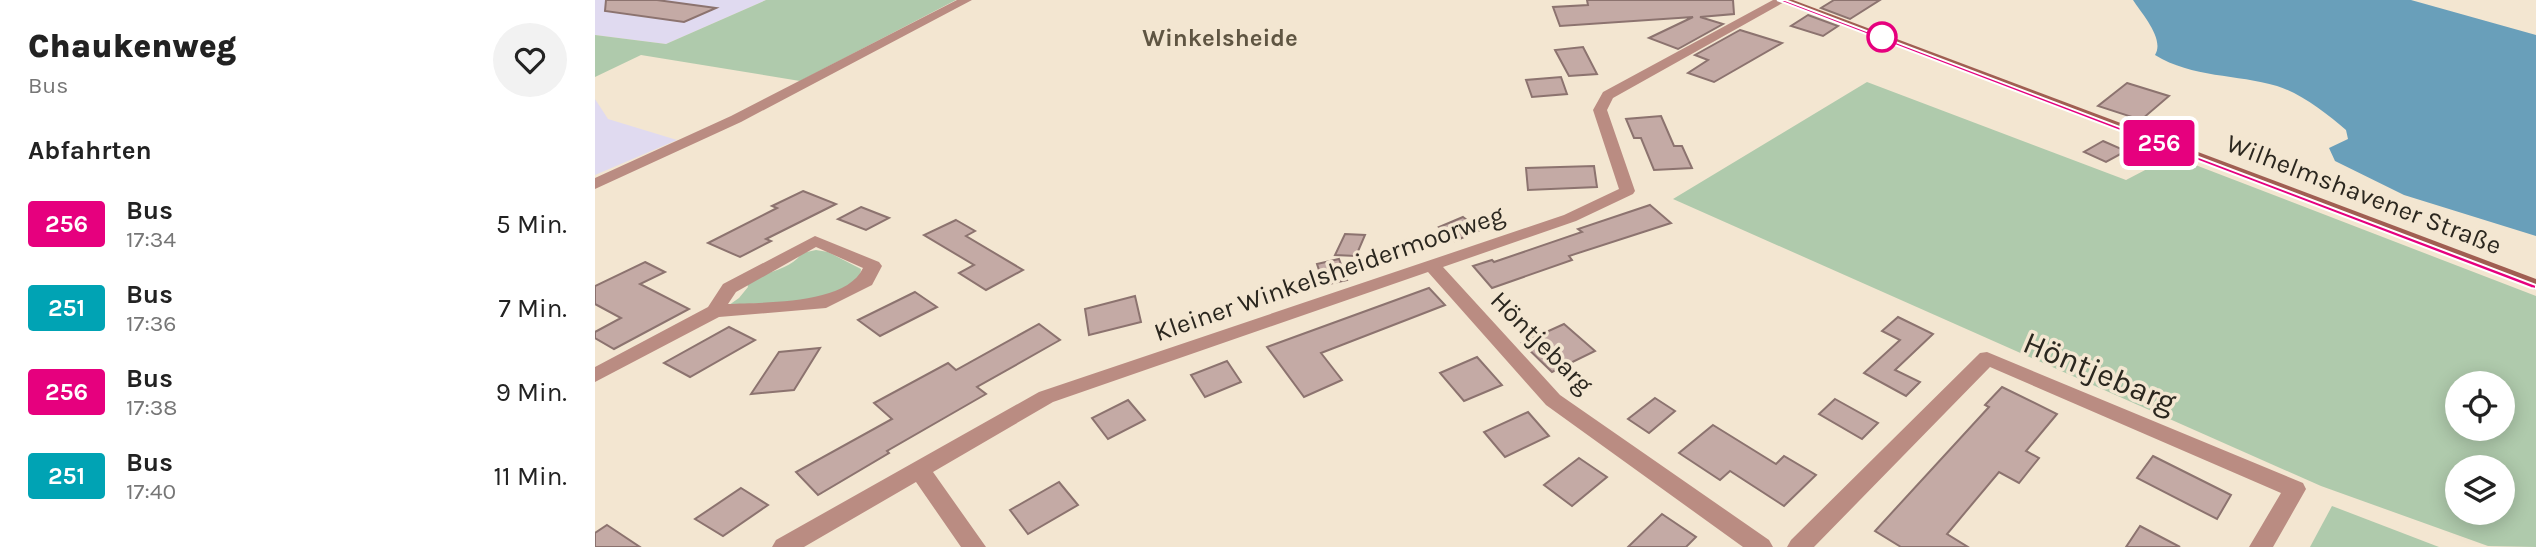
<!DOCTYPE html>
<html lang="de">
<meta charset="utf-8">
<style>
body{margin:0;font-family:Karla,sans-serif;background:#f2f2f2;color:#222;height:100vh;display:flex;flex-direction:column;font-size:26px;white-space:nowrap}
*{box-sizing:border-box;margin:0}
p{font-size:23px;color:#767676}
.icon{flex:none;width:38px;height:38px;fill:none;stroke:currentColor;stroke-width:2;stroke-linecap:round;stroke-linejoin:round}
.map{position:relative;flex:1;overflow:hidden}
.details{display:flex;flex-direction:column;background:#fff;width:595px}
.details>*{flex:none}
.badge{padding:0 14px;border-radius:5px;font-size:24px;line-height:46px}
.controls{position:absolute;left:1850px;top:371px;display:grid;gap:14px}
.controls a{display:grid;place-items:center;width:70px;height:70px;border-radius:50%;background:#fff;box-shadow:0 4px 18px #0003;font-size:35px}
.map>.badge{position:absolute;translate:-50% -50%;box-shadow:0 0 0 4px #fff}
h2{padding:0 28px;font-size:26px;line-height:63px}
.round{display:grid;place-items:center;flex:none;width:74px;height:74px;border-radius:37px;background:#f2f2f2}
.head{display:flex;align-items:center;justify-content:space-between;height:119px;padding:0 28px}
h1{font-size:33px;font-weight:800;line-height:52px}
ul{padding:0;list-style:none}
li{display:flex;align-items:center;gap:21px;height:84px;padding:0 28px}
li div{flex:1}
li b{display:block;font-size:26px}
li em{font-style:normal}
li .badge{min-width:77px;font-weight:700;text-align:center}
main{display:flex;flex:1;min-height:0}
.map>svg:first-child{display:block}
</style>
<main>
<section class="details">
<div class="head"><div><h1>Chaukenweg</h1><p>Bus</p></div><a class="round"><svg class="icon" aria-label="heart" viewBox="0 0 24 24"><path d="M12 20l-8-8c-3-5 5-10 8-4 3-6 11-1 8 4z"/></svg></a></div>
<h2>Abfahrten</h2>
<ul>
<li><span class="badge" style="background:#e6007e;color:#fff">256</span><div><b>Bus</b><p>17:34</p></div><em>5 Min.</em></li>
<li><span class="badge" style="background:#00a3b4;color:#fff">251</span><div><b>Bus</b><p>17:36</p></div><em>7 Min.</em></li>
<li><span class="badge" style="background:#e6007e;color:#fff">256</span><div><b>Bus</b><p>17:38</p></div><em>9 Min.</em></li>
<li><span class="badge" style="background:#00a3b4;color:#fff">251</span><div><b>Bus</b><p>17:40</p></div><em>11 Min.</em></li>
</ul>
</section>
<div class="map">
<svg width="1941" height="547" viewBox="0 0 1941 547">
<rect width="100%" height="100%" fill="#f3e6d1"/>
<g fill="#e0daf0">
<polygon points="0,0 171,0 71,44 0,35"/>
<polygon points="0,99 13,119 82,140 0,175"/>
</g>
<g fill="#afcaac" fill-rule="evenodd">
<polygon points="171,0 361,0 205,81 46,55 0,77 0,35 71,44"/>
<path d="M1272,82L1531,180L1577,156L1941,296V547L1893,546L1726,486L1078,199ZM1862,383H1908V429H1862ZM1862,467H1908V513H1862Z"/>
<path d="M221,250L233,252L266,269L265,277C232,306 175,302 134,305L144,298L153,287L152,283C169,271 195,271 207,253Z"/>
<polygon points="1737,506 1844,547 1715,547"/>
</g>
<path fill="#699fba" d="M1538,0H1816L1941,35V236L1809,195L1740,161L1734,148L1753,139L1751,130C1731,113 1707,94 1682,86C1642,74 1597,78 1560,55C1570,39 1547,14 1538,0Z"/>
<g fill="#c4aaa5" stroke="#8c736f" stroke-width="2">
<polygon points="11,0 62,0 121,8 89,22 10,11"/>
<polygon points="992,0 1138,0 1139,14 1105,17 1128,24 1083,49 1054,38 1098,17 965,26 958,7 993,5"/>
<polygon points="1239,0 1285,0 1255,19 1226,8"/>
<polygon points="1213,15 1243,26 1228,36 1196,26"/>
<polygon points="1145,30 1187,43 1119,82 1093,73 1113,60 1100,55"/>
<polygon points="988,47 1002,74 974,76 960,50"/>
<polygon points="966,77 972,94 937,97 931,80"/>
<polygon points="1532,83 1574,96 1546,120 1503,106"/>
<polygon points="1066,116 1079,146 1087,146 1097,168 1059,170 1046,138 1039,138 1031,119"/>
<polygon points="1508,141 1531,151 1511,162 1489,152"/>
<polygon points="999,166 1002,187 933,190 931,168"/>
<polygon points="208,191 241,204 171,239 176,241 145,257 113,243 182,208 177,206"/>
<polygon points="1055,205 1076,223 974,256 977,260 897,288 878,266 897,260 899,262 987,232 983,229"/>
<polygon points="266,207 294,218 271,230 243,219"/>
<polygon points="868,217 885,230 860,241 844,227"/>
<polygon points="361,220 380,231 371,236 428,270 391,290 364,273 379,265 329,235"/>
<polygon points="750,234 770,235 761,256 740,255"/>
<polygon points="744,259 752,280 729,285 722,264"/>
<polygon points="50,262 70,272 45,284 94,309 19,349 0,338 0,332 26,318 0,304 0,286"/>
<polygon points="834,288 850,305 726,353 747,380 709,397 672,347"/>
<polygon points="320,292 342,307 285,336 263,320"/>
<polygon points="540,296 546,322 494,335 490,309"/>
<polygon points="1303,317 1338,334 1300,370 1325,382 1311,396 1269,373 1305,340 1287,331"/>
<polygon points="444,324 465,340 382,387 391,394 292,451 294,453 223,495 201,472 297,419 279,403 353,363 361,370"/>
<polygon points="969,324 1000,351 957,372 927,343"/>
<polygon points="134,327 160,340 95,377 69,363"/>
<polygon points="225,348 199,390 156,394 184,352"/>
<polygon points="882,357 907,385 869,401 845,373"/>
<polygon points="632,361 646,382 610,397 596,375"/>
<polygon points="1407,387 1462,414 1431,451 1444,458 1424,483 1404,472 1352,534 1373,547 1306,547 1280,531 1394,407 1390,405"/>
<polygon points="1060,398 1080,411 1054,433 1033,419"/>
<polygon points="1240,399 1283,423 1267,439 1224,414"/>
<polygon points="533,400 550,420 513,439 497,418"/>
<polygon points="933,412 954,436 910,457 889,432"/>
<polygon points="1118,425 1181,464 1189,456 1221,475 1189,506 1135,471 1125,480 1084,453"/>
<polygon points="1558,456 1636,495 1622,519 1542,478"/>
<polygon points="984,458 1012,477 977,506 949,485"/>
<polygon points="464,482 483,505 433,534 415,510"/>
<polygon points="146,488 173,505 128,536 100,519"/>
<polygon points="1067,514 1101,537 1091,547 1033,547"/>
<polygon points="12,525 45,547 0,547 0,533"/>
<polygon points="1545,526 1585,547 1531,547"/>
</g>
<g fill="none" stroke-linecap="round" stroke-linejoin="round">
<g fill="#ba8c82" fill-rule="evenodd">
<polygon points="362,0 377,0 146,122 0,189 0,178 136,116"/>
<polygon points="1178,0 1193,0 1018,98 1012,110 1040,191 1038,194 981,221 848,267 965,395 1174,540 1178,547 1148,547 951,405 833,272 458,402 338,472 391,547 366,547 321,482 209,547 177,547 181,540 444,392 969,215 1024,189 998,110 1008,92"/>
<path d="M220,236L284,262L287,266L277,285L231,308L124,317L0,382V367L113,307L128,284ZM221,247L268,268C251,305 169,302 133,304L141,292Z"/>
<polygon points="1392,352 1708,483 1711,489 1678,547 1654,547 1686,493 1395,367 1219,547 1192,547 1196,540 1385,353"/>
</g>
<polygon fill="#a05e52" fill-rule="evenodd" points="1181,0 1198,0 1941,279 1941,290"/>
</g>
<polygon fill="#e6007e" stroke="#fff" stroke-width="2" points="1182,0 1190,0 1941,285 1941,289 1936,288"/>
<circle fill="#fff" stroke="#e6007e" stroke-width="3.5" cx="1287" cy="37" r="14"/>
<g text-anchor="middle" stroke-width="7" stroke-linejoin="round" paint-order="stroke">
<g font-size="24" font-weight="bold" fill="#5f5542" stroke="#f3e6d1">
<text x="625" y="46">Winkelsheide</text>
</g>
<g font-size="26" fill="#2b271f" stroke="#f3e6d1">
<text transform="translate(1769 194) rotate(21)" y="9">Wilhelmshavener Straße</text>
<text transform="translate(734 273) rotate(-19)" y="9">Kleiner Winkelsheidermoorweg</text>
<text transform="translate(947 342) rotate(45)" y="9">Höntjebarg</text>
</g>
<g font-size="32" fill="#2b271f" stroke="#f3e6d1">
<text transform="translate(1505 372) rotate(23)" y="11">Höntjebarg</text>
</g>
</g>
</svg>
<div class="controls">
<a><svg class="icon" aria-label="locate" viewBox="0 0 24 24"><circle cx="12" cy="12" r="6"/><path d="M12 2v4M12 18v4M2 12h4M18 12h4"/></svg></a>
<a><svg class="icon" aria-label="layers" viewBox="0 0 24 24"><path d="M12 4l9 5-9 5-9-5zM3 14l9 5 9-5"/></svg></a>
</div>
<b class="badge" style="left:1564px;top:143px;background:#e6007e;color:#fff">256</b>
</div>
</main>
